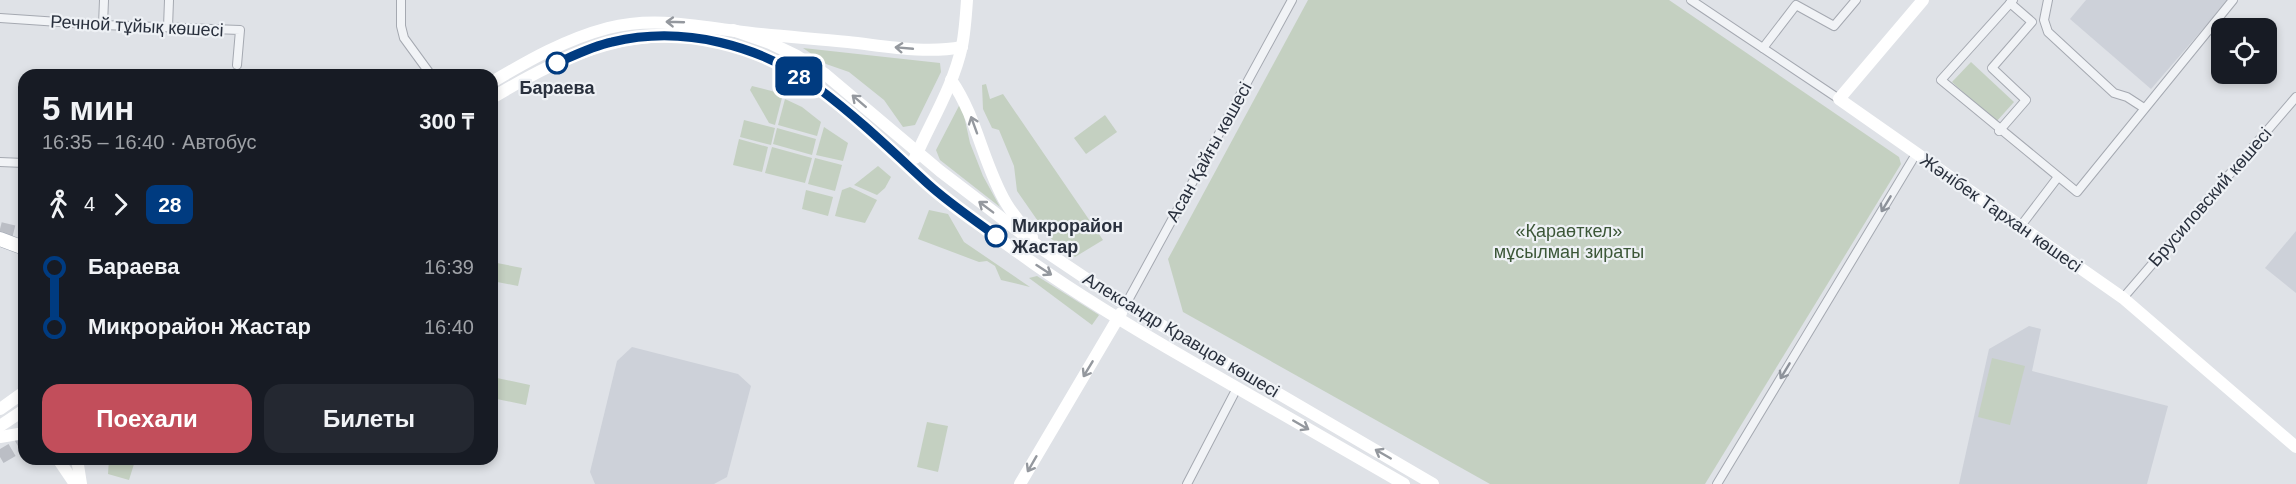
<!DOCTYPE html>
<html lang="ru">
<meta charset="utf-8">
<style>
body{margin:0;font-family:Arial,sans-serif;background:#242831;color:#f1f3f6;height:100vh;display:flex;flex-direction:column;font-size:22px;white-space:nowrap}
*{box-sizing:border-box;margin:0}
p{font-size:20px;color:#9ea1a6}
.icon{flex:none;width:33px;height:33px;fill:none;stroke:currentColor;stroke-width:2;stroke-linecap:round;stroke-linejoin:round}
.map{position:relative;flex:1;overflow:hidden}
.details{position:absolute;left:18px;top:69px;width:480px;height:396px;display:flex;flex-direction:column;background:#171b24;border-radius:18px;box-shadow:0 3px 9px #0003}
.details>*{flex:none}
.badge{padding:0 12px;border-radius:9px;font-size:21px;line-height:39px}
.controls{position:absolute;left:2211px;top:18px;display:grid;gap:12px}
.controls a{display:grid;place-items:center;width:66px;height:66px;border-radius:12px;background:#171b24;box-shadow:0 3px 9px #0003;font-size:30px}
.map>.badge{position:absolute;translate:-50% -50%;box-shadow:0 0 0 3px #fff}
.legs{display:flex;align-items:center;gap:9px;height:66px;padding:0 24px;font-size:20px}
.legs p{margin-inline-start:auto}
.summary{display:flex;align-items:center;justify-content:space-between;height:102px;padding:0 24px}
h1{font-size:33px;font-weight:800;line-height:45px}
.primary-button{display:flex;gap:12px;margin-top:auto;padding:12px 24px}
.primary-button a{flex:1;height:69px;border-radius:18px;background:#c24e5b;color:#fff;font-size:24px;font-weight:800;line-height:69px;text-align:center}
.primary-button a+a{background:#242831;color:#f1f3f6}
ul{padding:0 24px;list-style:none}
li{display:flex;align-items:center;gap:21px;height:60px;font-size:22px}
li i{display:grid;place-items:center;width:9px;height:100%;margin:0 8px;background:currentColor}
li i::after{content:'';width:15px;height:15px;margin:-8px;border:4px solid;border-radius:50%;background:#171b24}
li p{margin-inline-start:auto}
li:first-child i{background:linear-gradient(#0000 50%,currentColor 0)}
li:last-child i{background:linear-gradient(currentColor 50%,#0000 0)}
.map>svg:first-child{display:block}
</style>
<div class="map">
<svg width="2296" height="484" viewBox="0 0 2296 484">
<rect width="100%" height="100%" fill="#dfe2e7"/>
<g fill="#cdd1d9">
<polygon points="2086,0 2228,0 2151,89 2070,19"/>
<polygon points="2296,231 2296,293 2265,268"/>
<polygon points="2029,326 2041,329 2032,371 2168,406 2147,484 1959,484 1989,349"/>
<polygon points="632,347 738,374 751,386 727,477 714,484 595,484 590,472 617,361"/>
</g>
<g fill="#c4d0c1">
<polygon points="1308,0 1669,0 1899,157 1901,164 1705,484 1490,484 1183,312 1168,259"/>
<polygon points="803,48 940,63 941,72 915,125 903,127 884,100 849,72 826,64"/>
<polygon points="1971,62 2014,102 1996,122 1952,82"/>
<polygon points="986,84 990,99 1003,94 1103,240 1075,257 1049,237 1017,191 1014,166 999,130 992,128 983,109 982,85"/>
<polygon points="752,86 783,94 775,125 769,123 750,90"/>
<polygon points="785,99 802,107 821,122 817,136 778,125"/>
<polygon points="961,102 970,143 983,176 1000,207 940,160 936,150"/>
<polygon points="1105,115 1117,132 1086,154 1074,138"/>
<polygon points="744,120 775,128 771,145 740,137"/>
<polygon points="824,127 848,143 843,161 816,155"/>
<polygon points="777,128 816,139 812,155 773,144"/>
<polygon points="739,139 768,147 762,172 733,165"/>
<polygon points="772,147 812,158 805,183 765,173"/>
<polygon points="815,158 842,165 835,191 808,184"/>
<polygon points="878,166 891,177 885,188 877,195 854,185"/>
<polygon points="850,187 877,200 865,223 835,216 842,190"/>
<polygon points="806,190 833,197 828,216 802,209"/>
<polygon points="929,210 948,214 964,242 1030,287 1001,280 995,266 987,261 979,262 918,239"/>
<polygon points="492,262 522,268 518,286 492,281"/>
<polygon points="1037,276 1099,315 1092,325 1029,278"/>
<polygon points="1992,358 2025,366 2010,425 1978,417"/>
<polygon points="492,377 530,385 526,405 492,398"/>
<polygon points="927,422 948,426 938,472 917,467"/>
<polygon points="109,459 134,464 129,480 108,474"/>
</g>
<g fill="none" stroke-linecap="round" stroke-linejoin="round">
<g stroke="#bbbec5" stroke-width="14" stroke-dasharray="14 7" stroke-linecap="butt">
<polyline points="0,229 24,235"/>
<polyline points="0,457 24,443"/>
</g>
<defs>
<g id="street">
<polyline points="401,0 401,26 404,38 431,75"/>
<polyline points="1691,0 1839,99"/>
<polyline points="2013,0 1941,80 2077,192 2233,0"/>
<polyline points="2048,0 2044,20 2048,32 2114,93 2127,97 2144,108"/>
<polyline points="0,18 103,25 240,30 237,65"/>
<polyline points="103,25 104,0"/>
<polyline points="168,27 169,0"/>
<polyline points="1763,48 1796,5 1834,26 1856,0"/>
<polyline points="1999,131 2026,100 1992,68 2032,22 2010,3"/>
<polyline points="0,162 24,163"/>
<polyline points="2020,227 2058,177"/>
<polyline points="2123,298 2296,97"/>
<polyline points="1126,304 1292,0"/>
<polyline points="1187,484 1237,388"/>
<polyline points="1717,484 1916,154"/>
</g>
<polyline id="primary" points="0,239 24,248"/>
</defs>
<use href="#street" stroke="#a5a9b1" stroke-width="10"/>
<use href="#primary" stroke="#9fa6b2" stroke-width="15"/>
<use href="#street" stroke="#f1f3f6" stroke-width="8"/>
<g stroke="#fff" stroke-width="12">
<polyline points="1923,0 1839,99 2123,298 2296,447"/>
<polyline points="733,30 770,43 797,56 825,74 940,171 1042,249 1115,298 1433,484"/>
<path d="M951,80C977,117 983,164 1006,203C1013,215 1023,226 1032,237"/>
<path d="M492,82C529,60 566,39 608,28C652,17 691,25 735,31C772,36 810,38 848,42C885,46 925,54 962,47"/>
<path d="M492,98C569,52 638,21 729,44C794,61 848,109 896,154C908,164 919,176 931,187C964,214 999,239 1033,263C1084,299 1138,331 1192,362C1262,403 1333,443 1404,484"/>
<path d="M915,158C931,121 953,87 962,46C965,31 966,15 967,0"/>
<polyline points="0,409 24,392"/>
<polyline points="0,426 24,410"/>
<polyline points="0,437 24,433"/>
<polyline points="58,459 75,484"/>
<polyline points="77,459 81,484"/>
<polyline points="1020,484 1121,313"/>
</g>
<use href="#primary" stroke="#fff" stroke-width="14"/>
</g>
<defs><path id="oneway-shaft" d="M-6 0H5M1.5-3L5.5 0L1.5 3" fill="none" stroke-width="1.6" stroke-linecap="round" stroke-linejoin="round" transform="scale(1.5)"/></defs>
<g stroke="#94989e">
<use href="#oneway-shaft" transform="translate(675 22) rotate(-178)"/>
<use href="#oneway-shaft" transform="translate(904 48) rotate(-175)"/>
<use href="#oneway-shaft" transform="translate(859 101) rotate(-139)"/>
<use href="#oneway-shaft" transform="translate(974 125) rotate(-110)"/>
<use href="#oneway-shaft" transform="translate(986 207) rotate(-143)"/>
<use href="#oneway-shaft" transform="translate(1044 270) rotate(33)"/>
<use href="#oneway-shaft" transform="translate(1088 369) rotate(121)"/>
<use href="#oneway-shaft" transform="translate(1301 425) rotate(30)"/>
<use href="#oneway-shaft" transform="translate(1383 454) rotate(-150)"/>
<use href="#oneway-shaft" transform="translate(1032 464) rotate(120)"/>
</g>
<g stroke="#8d929a">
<use href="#oneway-shaft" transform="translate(1886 204) rotate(121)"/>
<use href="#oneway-shaft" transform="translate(1785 371) rotate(121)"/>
</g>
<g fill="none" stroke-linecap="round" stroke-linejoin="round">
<defs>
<path id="line-1" d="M557,63C575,55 593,46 612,42C683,25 761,45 818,88C857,117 892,151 928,184C949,203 973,219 996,236"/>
</defs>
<use href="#line-1" stroke="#fff" stroke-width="14"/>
<use href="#line-1" stroke="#003b80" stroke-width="9"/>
</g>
<g fill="#fff" stroke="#003b80" stroke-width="3">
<circle cx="557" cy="63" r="10"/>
<circle cx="996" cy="236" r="10"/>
</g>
<g text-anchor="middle" stroke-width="4.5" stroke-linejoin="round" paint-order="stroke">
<g font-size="18" fill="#29303d" stroke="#eef1f5">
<text transform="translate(137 26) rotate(3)" y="6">Речной тұйық көшесі</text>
<text transform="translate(1209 152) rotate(-61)" y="6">Асан Қайғы көшесі</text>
<text transform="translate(2210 197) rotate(-49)" y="6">Брусиловский көшесі</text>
<text transform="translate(2001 213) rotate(35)" y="6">Жәнібек Тархан көшесі</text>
<text transform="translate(1181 335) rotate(31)" y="6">Александр Кравцов көшесі</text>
</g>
<g font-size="18" font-weight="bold" fill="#29303d" stroke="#eef1f5">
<text x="557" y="94">Бараева</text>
<text x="1012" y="232" text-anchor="start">Микрорайон<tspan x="1012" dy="21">Жастар</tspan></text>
</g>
<g font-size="18" fill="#3c5738" stroke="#eef1f5">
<text x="1569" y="237">«Қараөткел»<tspan x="1569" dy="21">мұсылман зираты</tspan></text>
</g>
</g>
</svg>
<div class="controls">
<a><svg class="icon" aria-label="locate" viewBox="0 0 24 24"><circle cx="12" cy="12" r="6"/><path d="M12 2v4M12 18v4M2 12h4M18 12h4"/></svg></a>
</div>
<b class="badge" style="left:799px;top:76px;background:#003b80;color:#fff">28</b>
<section class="details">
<div class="summary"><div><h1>5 мин</h1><p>16:35 – 16:40 · Автобус</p></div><b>300 ₸</b></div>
<div class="legs"><svg class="icon" aria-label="walk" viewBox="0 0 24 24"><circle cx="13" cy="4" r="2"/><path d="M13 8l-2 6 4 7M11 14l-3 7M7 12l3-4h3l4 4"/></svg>4<svg class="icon" aria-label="forward" viewBox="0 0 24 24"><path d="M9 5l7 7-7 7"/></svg><b class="badge" style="background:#003b80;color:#fff">28</b></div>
<ul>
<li><i style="color:#003b80"></i><b>Бараева</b><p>16:39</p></li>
<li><i style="color:#003b80"></i><b>Микрорайон Жастар</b><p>16:40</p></li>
</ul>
<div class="primary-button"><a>Поехали</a><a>Билеты</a></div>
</section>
</div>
